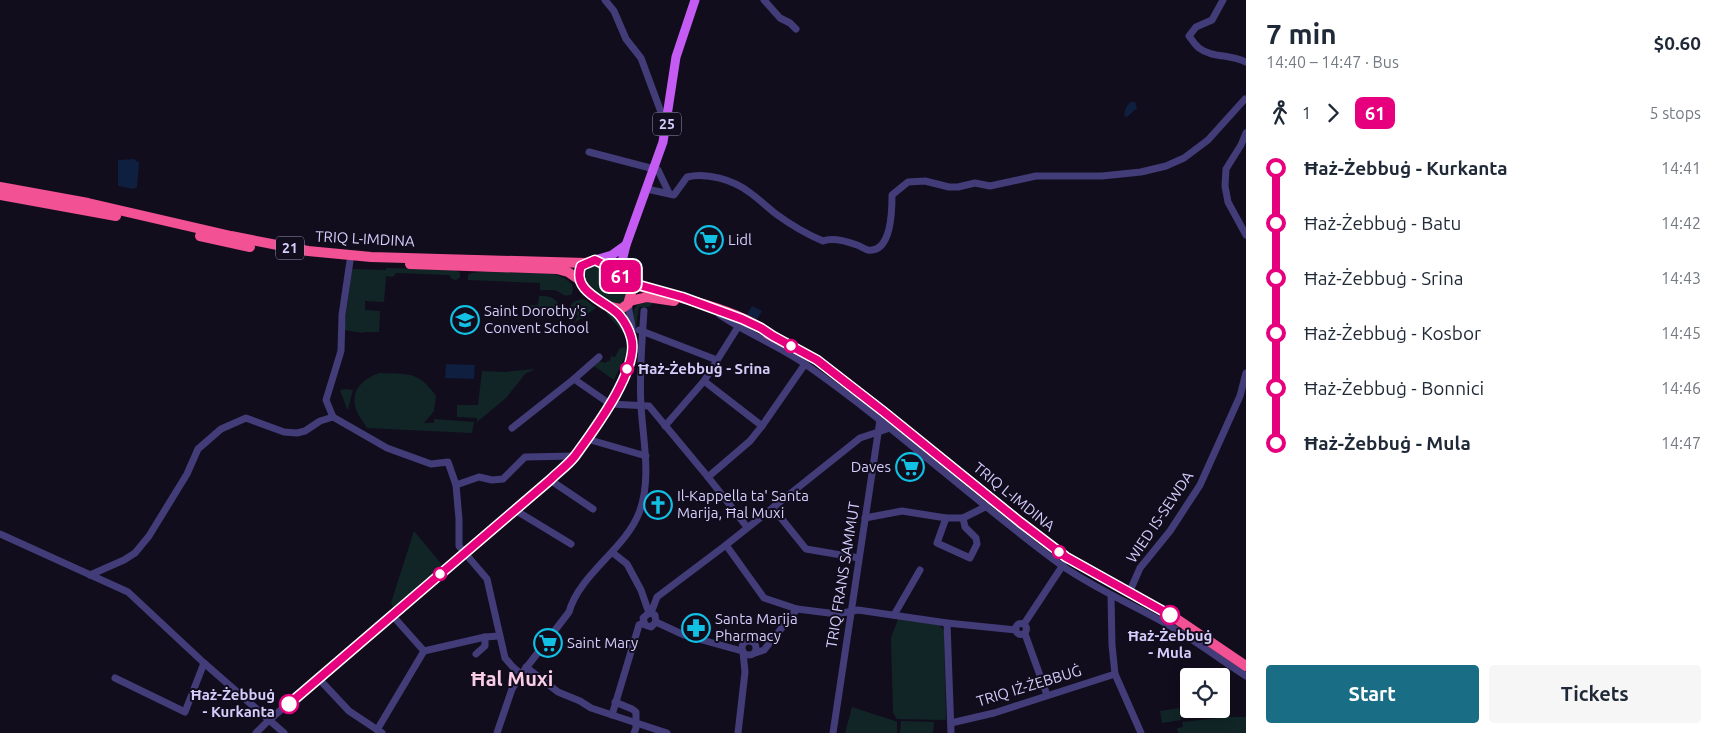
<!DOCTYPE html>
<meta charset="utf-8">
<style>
body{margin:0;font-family:Ubuntu,sans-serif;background:#f6f6f7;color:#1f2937;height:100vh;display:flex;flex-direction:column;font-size:19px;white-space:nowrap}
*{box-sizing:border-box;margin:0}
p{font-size:16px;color:#747a83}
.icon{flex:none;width:28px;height:28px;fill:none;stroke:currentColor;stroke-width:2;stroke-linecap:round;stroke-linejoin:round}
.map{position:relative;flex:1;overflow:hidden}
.panel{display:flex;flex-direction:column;background:#fff;width:475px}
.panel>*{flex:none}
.badge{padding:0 10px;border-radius:8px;font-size:18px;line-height:32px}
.tools{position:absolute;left:1180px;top:668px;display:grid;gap:10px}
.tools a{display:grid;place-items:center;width:50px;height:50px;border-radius:5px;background:#fff;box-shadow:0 2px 12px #0003;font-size:25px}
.map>.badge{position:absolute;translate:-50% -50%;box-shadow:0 0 0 2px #fff}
.legs{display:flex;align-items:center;gap:8px;height:55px;padding:0 20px;font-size:16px}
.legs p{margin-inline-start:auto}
.summary{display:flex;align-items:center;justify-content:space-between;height:85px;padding:0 20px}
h1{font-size:28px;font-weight:700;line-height:38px}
.primary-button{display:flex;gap:10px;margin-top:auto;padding:10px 20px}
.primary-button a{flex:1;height:58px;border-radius:5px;background:#196d84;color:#fff;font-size:20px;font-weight:700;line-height:58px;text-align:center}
.primary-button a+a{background:#f6f6f7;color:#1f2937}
ul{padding:0 20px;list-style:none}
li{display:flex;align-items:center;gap:18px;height:55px;font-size:19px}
li i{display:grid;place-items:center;width:8px;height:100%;margin:0 6px;background:currentColor}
li i::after{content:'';width:12px;height:12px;margin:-6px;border:4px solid;border-radius:50%;background:#fff}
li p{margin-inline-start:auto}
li:first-child i{background:linear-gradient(#0000 50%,currentColor 0)}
li:last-child i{background:linear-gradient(currentColor 50%,#0000 0)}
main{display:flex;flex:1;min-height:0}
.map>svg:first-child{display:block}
</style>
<main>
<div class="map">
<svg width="1246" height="733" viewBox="0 0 1246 733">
<rect width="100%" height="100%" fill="#110d1d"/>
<g fill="#112526">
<path d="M593,266C605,268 628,280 626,295C626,295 623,302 623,303C601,308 569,275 593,266Z"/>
<polygon points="386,268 455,270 460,273 460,277 456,280 452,279 449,275 396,273 393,277 386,276 384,302 365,301 365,310 380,311 379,332 364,332 363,333 344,330 352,269 386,270"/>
<path d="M489,271L555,274L564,278L572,284L573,290L572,294C564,298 564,294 557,291C553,289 545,291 540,290V283L468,280V275L472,273Z"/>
<path d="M539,296C549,296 556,297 560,307L555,315L546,310H529V305H538Z"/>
<path d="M583,299L586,300L596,308L573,324L578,316L570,311L569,308C572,302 576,300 583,299Z"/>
<path d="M656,300L649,307H639L636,327L634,325C632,303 636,304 656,300Z"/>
<path d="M607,311C619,317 624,324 627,337L607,314Z"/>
<polygon points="625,347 626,354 614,380 594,366 599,361 605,363 610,360 611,356 615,357 619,349"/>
<polygon points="535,369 525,374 506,398 477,422 477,418 457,417 457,405 478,405 482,371 504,372"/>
<path d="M379,373C407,374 419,371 436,396L434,411L424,423H434V419L474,422L472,433L367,428C364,422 358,416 356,409C350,390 363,379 379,373Z"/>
<polygon points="347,389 353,390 348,409 347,409 340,390"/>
<polygon points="414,531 442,565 393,607 391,603"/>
<polygon points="898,619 939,624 944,631 946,720 897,719 893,713 891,638"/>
<polygon points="852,707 895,721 897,722 897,733 845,733"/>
<polygon points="1179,708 1181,720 1162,723 1160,711"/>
<polygon points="1226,717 1246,717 1246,733 1178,733 1177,728 1183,727 1182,722"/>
<polygon points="901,721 934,722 933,733 900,733"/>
</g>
<g fill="#0f1f3f">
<path d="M1131,102H1135L1137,108L1127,117L1124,116C1125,109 1126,106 1131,102Z"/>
<polygon points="134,159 139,163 137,187 133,189 118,186 118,160"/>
<polygon points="752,306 762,311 756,321 746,316"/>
<polygon points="446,364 475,365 474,379 445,378"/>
</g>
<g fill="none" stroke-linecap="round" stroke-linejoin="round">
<g stroke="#423c78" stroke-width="7">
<polyline points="605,0 614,11 626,39 641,58 665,123"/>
<polyline points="764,0 780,18 790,23 796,29"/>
<path d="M1223,0L1212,20L1196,27L1189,36C1192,40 1195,45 1199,48C1212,58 1230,54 1246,62"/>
<polyline points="1246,133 1241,145 1226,169 1225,186 1228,202 1246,235"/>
<polyline points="589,152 658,170 669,193"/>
<path d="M647,189L674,195L687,177C707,172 733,180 749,192C759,199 767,207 776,214C791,225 806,234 823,241C833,237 846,241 857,245C860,246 864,249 868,250C892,253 892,209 892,195L908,182L925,181L949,187H958L975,183L990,186L1036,176H1102L1141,172L1166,166L1184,158L1208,140L1245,99"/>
<polyline points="612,309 620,316 631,336"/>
<path d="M720,315C747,334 778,345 805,364C894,426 974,501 1061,565C1095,589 1134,605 1170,626C1196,641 1221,660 1246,676"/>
<polyline points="639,330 717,360"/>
<polyline points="574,379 610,404 649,406 708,477 747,527"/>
<polyline points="704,381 762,426"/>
<polyline points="333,417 387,448 431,464 448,462 456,485 459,519 459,546 487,579 505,658 512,666 521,674"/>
<polyline points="333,417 326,400 341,351 342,315 350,261"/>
<polyline points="665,426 704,381 738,327"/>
<polyline points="512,428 574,379 599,357"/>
<polyline points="587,439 646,456"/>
<polyline points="708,477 750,441 762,426 805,364"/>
<polyline points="550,480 593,509"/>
<polyline points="456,485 479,477 492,480 503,479 525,457 575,456"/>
<polyline points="773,508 806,549 859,558"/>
<polyline points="515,510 571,544"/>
<polyline points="865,518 902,511 946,518 963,518 987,506"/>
<polyline points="946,518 937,543 970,558 977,544 976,538 965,527 963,518"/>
<polyline points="0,534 128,592 204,663 284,733"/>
<polyline points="726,545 764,598 797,609 837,614 858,610 947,623 1016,630"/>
<polyline points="613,553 627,564 641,590 649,613 655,615 656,622"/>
<polyline points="90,575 124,560 135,553 149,536 187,474 198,449 221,429 246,418 284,432 297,433 305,431 320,421 333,417"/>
<polyline points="1129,593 1140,568 1170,531 1200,485 1240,396 1246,373"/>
<polyline points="1111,595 1112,645 1115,674 1141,733"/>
<polyline points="649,613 643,618 645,625 651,627 656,622"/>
<polyline points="651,613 657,597 726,545 860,438 890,428"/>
<polyline points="392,615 424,651 485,637 499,636"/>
<polyline points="894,615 920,570"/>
<polyline points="656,622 684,635 742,651"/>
<polyline points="947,623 951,733"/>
<circle cx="1021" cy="629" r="5.5"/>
<polyline points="1024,624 1063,565"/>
<polyline points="1025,634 1047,695"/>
<circle cx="749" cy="648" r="7"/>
<polyline points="755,653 764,650 797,609"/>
<polyline points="476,654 485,646 485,637"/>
<polyline points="526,667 558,692 580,701 591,708 667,733"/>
<polyline points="115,678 185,712 204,663"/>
<polyline points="319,679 349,711 382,733"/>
<polyline points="615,702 632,709 636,712 636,728 634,733"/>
<polyline points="612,715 639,625 643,623"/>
<polyline points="951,723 994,713 1115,674"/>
<polyline points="377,730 424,651"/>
<polyline points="256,733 268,721 550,480 575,456 604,415 623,379 631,360 632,344 632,327 628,304"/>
<path d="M497,733L512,689L523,672L569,612C579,575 625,549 639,513C652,479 643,441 641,406C639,376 642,341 644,311"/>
<polyline points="738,733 745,672 743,652"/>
<polyline points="833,733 880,420"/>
</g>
<g stroke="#c45cf3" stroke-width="9">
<polyline points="595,260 612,255 626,245"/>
<polyline points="622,278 621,265 626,245 663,142 676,57 695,0"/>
</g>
<g stroke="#f25193" stroke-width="10">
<path d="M0,187L88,203L231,236L308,251L371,257L586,263L595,260C600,262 605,264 609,267C616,272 622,280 630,283C678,300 731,305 773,336"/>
<polyline points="0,195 116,216"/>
<polyline points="200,236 250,247"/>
<path d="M586,263C568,275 590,295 602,303C607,307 614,308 621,309L628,304L631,294L628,282"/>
<polyline points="410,264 557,269 568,272 581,281"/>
<polyline points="630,301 647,297 674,301"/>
<polyline points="768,334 817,360 884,412 1020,522 1066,557 1175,618 1246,666"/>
</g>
</g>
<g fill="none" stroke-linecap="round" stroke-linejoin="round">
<defs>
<path id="line-1" d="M289,704L550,480C558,472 568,465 575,456C593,431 641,368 631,337C629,330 624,321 620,316C608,301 571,293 581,266L595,260L607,266L628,282L682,297L742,319L761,328L773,336L817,360L884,412L1020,522L1066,557L1170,615"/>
</defs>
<use href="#line-1" stroke="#fff" stroke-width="11"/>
<use href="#line-1" stroke="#e6007e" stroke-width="8"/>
</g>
<defs>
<symbol id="supermarket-ring" viewBox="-11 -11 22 22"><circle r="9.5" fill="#110d1d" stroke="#11c0e3" stroke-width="1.5"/><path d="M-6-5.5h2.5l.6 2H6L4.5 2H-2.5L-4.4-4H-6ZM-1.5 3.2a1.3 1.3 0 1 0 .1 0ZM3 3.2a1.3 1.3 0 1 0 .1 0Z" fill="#11c0e3"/></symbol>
<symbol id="school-ring" viewBox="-11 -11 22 22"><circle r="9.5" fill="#110d1d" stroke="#11c0e3" stroke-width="1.5"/><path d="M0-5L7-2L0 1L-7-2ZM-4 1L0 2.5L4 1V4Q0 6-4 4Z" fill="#11c0e3"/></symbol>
<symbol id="church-ring" viewBox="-11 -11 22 22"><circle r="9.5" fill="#110d1d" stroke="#11c0e3" stroke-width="1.5"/><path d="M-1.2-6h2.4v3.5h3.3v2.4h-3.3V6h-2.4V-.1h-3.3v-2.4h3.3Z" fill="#11c0e3"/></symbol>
<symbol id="pharmacy-ring" viewBox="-11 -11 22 22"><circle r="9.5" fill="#110d1d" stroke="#11c0e3" stroke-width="1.5"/><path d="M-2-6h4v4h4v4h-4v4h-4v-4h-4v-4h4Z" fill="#11c0e3"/></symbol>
</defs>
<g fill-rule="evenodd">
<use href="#supermarket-ring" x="693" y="224" width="32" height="32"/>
<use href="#school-ring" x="449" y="304" width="32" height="32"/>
<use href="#supermarket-ring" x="894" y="451" width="32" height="32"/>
<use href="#church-ring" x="642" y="489" width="32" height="32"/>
<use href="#pharmacy-ring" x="680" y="612" width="32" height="32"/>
<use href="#supermarket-ring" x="532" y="627" width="32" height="32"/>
</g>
<g fill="#fff" stroke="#e6007e" stroke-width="2.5">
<circle cx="791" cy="346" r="6"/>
<circle cx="627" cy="369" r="6"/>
<circle cx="1059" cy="552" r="6"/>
<circle cx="440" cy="574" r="6"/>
<circle cx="1170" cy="615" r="9"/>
<circle cx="289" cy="704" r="9"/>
</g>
<g text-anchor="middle" stroke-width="4" stroke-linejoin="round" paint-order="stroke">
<g fill="#110d1d" stroke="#9a93b8" stroke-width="1">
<rect x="653" y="112.5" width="28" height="23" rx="4"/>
<rect x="276" y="236.5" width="28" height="23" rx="4"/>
</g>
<g font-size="14" font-weight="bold" fill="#d5cdfb">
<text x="667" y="129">25</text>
<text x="290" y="253">21</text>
</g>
<g font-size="15" fill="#d5cdfb" stroke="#110d1d">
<text transform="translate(365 239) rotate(3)" y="5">TRIQ L-IMDINA</text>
<text transform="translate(1014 497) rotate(39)" y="5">TRIQ L-IMDINA</text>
<text transform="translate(1160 517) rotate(-56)" y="5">WIED IS-SEWDA</text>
<text transform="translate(843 575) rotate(-81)" y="5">TRIQ FRANS SAMMUT</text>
<text transform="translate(1029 686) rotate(-17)" y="5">TRIQ IŻ-ŻEBBUĠ</text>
</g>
<g font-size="15" fill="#d5cdfb" stroke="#110d1d" text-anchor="start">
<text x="728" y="245">Lidl</text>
<text x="484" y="316">Saint Dorothy's<tspan x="484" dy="17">Convent School</tspan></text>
<text x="891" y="472" text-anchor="end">Daves</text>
<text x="677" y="501">Il-Kappella ta' Santa<tspan x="677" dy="17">Marija, Ħal Muxi</tspan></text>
<text x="715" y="624">Santa Marija<tspan x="715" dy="17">Pharmacy</tspan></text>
<text x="567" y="648">Saint Mary</text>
</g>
<g font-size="15" font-weight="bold" fill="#d5cdfb" stroke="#110d1d" text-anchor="start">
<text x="638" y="374">Ħaż-Żebbuġ - Srina</text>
<text x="1170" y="641" text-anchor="middle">Ħaż-Żebbuġ<tspan x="1170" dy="17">- Mula</tspan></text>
<text x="275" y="700" text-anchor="end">Ħaż-Żebbuġ<tspan x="275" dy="17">- Kurkanta</tspan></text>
</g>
<g font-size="20" font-weight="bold" fill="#fbcee8" stroke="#110d1d">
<text x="512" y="686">Ħal Muxi</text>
</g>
</g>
</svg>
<div class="tools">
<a><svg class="icon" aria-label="locate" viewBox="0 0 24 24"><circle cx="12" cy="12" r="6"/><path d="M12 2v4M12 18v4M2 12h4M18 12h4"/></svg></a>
</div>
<b class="badge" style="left:621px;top:276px;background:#e6007e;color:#fff">61</b>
</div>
<section class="panel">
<div class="summary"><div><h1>7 min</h1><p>14:40 – 14:47 · Bus</p></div><b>$0.60</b></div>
<div class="legs"><svg class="icon" aria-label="walk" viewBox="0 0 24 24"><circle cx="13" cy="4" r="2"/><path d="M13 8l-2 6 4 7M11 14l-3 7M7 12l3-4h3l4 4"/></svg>1<svg class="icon" aria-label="forward" viewBox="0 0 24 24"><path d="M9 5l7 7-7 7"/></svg><b class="badge" style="background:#e6007e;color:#fff">61</b><p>5 stops</p></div>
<ul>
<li><i style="color:#e6007e"></i><b>Ħaż-Żebbuġ - Kurkanta</b><p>14:41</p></li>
<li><i style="color:#e6007e"></i><span>Ħaż-Żebbuġ - Batu</span><p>14:42</p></li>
<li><i style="color:#e6007e"></i><span>Ħaż-Żebbuġ - Srina</span><p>14:43</p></li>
<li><i style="color:#e6007e"></i><span>Ħaż-Żebbuġ - Kosbor</span><p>14:45</p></li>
<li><i style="color:#e6007e"></i><span>Ħaż-Żebbuġ - Bonnici</span><p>14:46</p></li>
<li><i style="color:#e6007e"></i><b>Ħaż-Żebbuġ - Mula</b><p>14:47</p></li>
</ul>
<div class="primary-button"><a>Start</a><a>Tickets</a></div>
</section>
</main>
